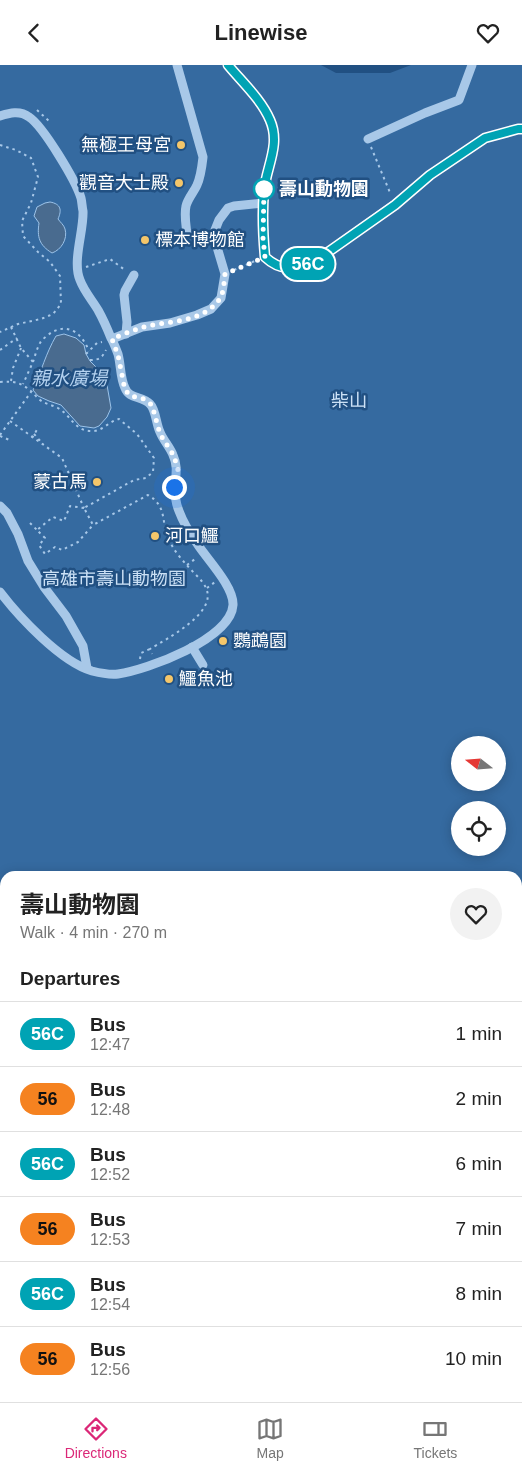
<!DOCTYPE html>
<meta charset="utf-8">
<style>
body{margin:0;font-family:Arial,"Noto Sans TC",sans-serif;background:#f2f2f2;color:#222;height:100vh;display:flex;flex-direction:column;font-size:19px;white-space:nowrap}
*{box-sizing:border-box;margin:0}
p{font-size:16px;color:#767676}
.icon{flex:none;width:28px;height:28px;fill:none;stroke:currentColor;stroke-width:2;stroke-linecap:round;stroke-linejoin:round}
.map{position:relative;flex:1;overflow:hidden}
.drawer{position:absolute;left:0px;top:806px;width:522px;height:531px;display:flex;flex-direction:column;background:#fff;border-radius:15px 15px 0 0;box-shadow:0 2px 12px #0003}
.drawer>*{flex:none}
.badge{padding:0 10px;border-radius:16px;font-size:18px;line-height:32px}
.needle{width:32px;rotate:287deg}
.controls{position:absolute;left:451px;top:671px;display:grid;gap:10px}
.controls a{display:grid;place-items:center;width:55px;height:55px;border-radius:50%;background:#fff;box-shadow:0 2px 12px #0003;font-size:25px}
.you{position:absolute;width:25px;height:25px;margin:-12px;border:4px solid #fff;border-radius:50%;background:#1a73e8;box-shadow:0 0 0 8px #1a73e833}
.map>.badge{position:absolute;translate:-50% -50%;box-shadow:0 0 0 2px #fff}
h2{padding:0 20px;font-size:19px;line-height:45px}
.round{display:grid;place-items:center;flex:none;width:52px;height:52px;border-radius:26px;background:#f2f2f2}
.head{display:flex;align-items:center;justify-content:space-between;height:85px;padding:0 20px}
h1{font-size:24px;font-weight:700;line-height:38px}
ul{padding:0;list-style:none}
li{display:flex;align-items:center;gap:15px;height:65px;padding:0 20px;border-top:1px solid #e0e0e0}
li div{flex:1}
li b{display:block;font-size:19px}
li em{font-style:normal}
li .badge{min-width:55px;font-weight:700;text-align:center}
header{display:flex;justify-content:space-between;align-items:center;height:65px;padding:0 20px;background:#fff;font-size:22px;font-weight:700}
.tabs{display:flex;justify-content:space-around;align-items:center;height:70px;border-top:1px solid #e0e0e0;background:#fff;font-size:14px;color:#767676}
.tabs a{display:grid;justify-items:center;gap:2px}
.tabs .current{color:#db2777}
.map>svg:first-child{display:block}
</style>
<header><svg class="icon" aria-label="back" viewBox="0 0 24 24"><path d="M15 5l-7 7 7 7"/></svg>Linewise<svg class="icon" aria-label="heart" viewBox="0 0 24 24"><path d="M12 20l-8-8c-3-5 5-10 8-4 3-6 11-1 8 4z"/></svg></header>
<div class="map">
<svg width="522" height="1337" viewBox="0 0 522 1337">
<rect width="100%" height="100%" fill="#215082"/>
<path fill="#356aa0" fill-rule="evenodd" d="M0,0H321L336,8H390L411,0H522V1337H0ZM460,680H498V718H460ZM460,745H498V782H460ZM5,811H518V1332H5Z"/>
<g fill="#496b8f" stroke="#9cc3e9">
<path d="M50,137C61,139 62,145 58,154C60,157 64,160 65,164C68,174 61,185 52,188C39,180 37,172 39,158L34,151L37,142L45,138Z"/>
<path d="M64,269L76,273L84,280L86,289L90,296L104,310L107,320L111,343L107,352L99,361L94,363L80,361L61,340L49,336L38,331L33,325C41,307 46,288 56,271Z"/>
</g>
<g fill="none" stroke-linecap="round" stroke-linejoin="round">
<g stroke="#a8c8e8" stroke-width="2" stroke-dasharray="2.5 4" stroke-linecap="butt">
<polyline points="37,45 50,57"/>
<polyline points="0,80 16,85 31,93 38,112 31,138 22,156 23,171 38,187 50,197 60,211 61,239 53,249 41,254 18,259 0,267"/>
<polyline points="371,82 391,130"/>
<polyline points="197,167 207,165"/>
<polyline points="86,202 110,194 125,205"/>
<polyline points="234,205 257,195"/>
<polyline points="11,262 21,283 33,297 23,319"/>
<polyline points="0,285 17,273"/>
<polyline points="86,289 97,278 102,277"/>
<path d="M90,295C99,295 102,293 106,285"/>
<path d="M33,297C35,291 37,283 40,278C42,274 48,270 52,267C70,258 82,269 89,286"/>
<polyline points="11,316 13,303 21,283"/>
<path d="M0,317C14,316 21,317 32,327C35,330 39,335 43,337C49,340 56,341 61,345C71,352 76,366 91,366C102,367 109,356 119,354L137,369L154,393L153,407L146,413L134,415L84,443L93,460L148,430C169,442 160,460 170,477C174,485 180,493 186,499C192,507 202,514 206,523C218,548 166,574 150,584L152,589"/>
<polyline points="34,369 43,379"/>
<polyline points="0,370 31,327"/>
<polyline points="0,371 12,376"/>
<polyline points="32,373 38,363"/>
<polyline points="84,443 70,441 64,456 53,452 37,465 45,473 39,480 45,489 55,482 62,485 78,477 93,460"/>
<polyline points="30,458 37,465"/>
<polyline points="187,500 195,494"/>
<polyline points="207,523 215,517"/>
<polyline points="140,594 141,588 150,584"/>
</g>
<g stroke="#a8c8e8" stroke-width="9">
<path d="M177,0L203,92C202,101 201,111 197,120C194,127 188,133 186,141C184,150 186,160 187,169"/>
<path d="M228,0C242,17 261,35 270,55C281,80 266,102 264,126C262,148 263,170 265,192C281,207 294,204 314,197L395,139L430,110L485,73L518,64H522"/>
<path d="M0,51C9,48 20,45 29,52C43,61 76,116 81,133C82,137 82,142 83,146C84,166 72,196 80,215C84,226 92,235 98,245C103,254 107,263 111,273C114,278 116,284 118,289C121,300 120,313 125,323C129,334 142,331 150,339C156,345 156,359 160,367C163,375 170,382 173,390C178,401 176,409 175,420C174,427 176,439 179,446C183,457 191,470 198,480C208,495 234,522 233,540C231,574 147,605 118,609C111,610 100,608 92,606C61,597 19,552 0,527"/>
<polyline points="368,74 425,48 459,35 472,0"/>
<polyline points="126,269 127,257 124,230 125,226 134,210"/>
<polyline points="112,274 142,262 170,258 197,250 211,244 221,233 225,209 217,182 215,165 219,155 228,143 234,141 263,138"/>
<polyline points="0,441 7,448 18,469 28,496 44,522 66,551 83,581 87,603"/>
<polyline points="192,582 203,600"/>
<polyline points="518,1096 522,1091"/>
<polyline points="222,1337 223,1332"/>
</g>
<polyline stroke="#a8c8e8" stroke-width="2" stroke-dasharray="2.5 4" stroke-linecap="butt" points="10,356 62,393 84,443"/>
</g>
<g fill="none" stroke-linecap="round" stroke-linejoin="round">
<defs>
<path id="line" d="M228,0C242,17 261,34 270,55C281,80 266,102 264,126C262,148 263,170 265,192C281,207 294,204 314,197L395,140L430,110L485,73L518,64H522"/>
</defs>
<use href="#line" stroke="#fff" stroke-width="11"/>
<use href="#line" stroke="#00a3b4" stroke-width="8"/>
<path stroke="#fff" stroke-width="5" stroke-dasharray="0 9" d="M174,422L178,405L174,391L160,369L152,340L142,333L131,331L125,325L118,290L112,274C121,270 131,266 141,263C166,255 201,259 219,235C224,229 224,216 225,209L265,192L263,173L264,124"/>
</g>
<g fill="#f4c66a" stroke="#215082" stroke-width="2">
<circle cx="181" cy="80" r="5"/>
<circle cx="179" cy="118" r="5"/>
<circle cx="145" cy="175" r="5"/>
<circle cx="97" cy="417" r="5"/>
<circle cx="155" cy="471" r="5"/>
<circle cx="223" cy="576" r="5"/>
<circle cx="169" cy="614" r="5"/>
</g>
<circle fill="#fff" stroke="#00a3b4" stroke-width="2.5" cx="264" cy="124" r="10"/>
<g text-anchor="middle" stroke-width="5" stroke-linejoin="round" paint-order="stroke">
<g font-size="18" fill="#fff" stroke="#215082" text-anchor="start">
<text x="171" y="86" text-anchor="end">無極王母宮</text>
<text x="169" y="124" text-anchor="end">觀音大士殿</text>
<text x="155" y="181">標本博物館</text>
<text x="87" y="423" text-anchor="end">蒙古馬</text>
<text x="165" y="477">河口鱷</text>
<text x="233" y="582">鸚鵡園</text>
<text x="179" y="620">鱷魚池</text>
</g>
<g font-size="18" font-weight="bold" fill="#fff" stroke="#215082" text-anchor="start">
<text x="279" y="130">壽山動物園</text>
</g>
<g font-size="18" fill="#cce1f6" stroke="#215082">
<text x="349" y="342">柴山</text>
<text x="114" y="520">高雄市壽山動物園</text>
</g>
<g font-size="19" font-style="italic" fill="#b4d2f0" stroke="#215082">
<text x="69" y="320">親水廣場</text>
</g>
</g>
</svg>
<div class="controls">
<a><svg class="needle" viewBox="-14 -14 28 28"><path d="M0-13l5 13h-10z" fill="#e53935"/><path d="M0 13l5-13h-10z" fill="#767676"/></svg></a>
<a><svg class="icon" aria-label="locate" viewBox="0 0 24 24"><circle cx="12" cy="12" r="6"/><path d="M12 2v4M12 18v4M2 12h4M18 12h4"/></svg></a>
</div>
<div class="you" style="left:174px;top:422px"></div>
<b class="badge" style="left:308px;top:199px;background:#00a3b4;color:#fff">56C</b>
<section class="drawer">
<div class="head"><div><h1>壽山動物園</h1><p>Walk · 4 min · 270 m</p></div><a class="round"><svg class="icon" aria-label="heart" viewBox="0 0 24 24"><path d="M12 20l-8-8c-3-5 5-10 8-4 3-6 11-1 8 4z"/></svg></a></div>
<h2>Departures</h2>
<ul>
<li><span class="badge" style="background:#00a3b4;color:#fff">56C</span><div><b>Bus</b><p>12:47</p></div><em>1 min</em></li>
<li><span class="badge" style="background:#f58220;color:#111">56</span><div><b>Bus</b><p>12:48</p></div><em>2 min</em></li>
<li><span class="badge" style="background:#00a3b4;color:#fff">56C</span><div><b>Bus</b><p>12:52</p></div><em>6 min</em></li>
<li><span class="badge" style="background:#f58220;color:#111">56</span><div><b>Bus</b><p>12:53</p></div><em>7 min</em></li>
<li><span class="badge" style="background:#00a3b4;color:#fff">56C</span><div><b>Bus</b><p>12:54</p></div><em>8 min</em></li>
<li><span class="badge" style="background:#f58220;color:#111">56</span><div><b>Bus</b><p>12:56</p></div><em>10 min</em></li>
</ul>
</section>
</div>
<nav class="tabs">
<a class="current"><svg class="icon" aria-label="directions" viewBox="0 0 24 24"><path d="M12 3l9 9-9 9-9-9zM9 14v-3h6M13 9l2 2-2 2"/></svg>Directions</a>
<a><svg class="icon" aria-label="map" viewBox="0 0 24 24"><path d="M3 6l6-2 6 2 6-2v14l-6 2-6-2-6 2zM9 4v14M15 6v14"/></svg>Map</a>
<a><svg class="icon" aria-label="tickets" viewBox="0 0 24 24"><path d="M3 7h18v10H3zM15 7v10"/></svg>Tickets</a>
</nav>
